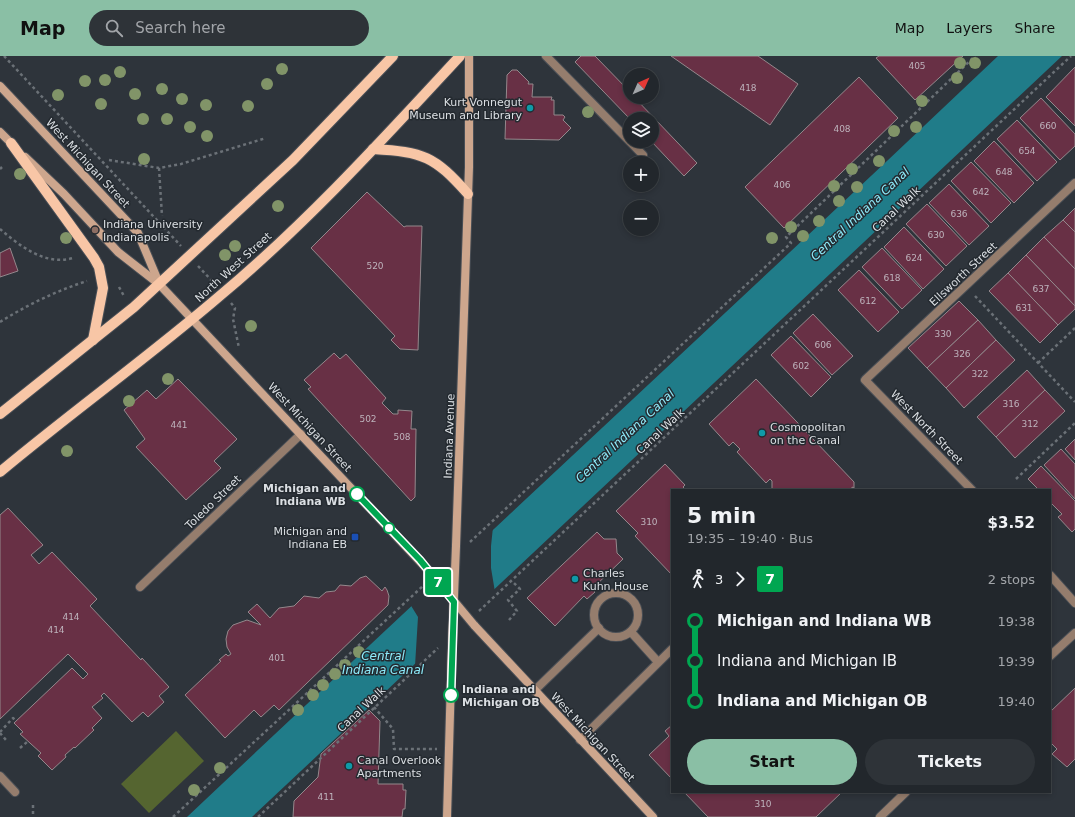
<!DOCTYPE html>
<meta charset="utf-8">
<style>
body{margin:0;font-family:"DejaVu Sans",sans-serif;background:#2e3338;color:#f1f3f6;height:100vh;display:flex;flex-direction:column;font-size:15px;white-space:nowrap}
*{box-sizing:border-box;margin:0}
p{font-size:13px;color:#a2a5a9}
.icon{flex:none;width:22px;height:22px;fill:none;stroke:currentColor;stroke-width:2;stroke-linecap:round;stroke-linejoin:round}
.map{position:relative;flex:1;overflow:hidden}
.sheet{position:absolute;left:671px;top:433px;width:380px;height:304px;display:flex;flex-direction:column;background:#22272c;border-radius:0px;box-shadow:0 2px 6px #0003,0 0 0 1px #3f4448}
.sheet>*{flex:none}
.badge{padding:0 8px;border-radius:3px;font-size:14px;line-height:26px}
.needle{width:26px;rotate:45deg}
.controls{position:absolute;left:623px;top:12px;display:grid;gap:8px}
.controls a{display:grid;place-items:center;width:36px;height:36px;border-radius:50%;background:#22272c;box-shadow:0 2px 6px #0003,0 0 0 1px #3f4448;font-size:20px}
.map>.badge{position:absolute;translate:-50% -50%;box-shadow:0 0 0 2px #fff}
.legs{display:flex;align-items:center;gap:6px;height:44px;padding:0 16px;font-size:13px}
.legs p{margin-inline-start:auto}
.headline{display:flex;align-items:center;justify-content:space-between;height:68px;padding:0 16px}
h1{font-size:22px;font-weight:700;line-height:30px}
.cta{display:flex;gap:8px;margin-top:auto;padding:8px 16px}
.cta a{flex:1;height:46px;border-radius:24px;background:#8abfa5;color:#111;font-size:16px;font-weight:700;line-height:46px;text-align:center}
.cta a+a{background:#2e3338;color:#f1f3f6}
ul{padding:0 16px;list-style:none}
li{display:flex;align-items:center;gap:14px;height:40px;font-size:15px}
li i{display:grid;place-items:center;width:6px;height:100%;margin:0 5px;background:currentColor}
li i::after{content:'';width:10px;height:10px;margin:-5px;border:3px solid;border-radius:50%;background:#22272c}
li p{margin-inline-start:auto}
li:first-child i{background:linear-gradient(#0000 50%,currentColor 0)}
li:last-child i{background:linear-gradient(currentColor 50%,#0000 0)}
header{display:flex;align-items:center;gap:24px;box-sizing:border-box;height:56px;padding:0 20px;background:#8abfa5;color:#111}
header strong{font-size:19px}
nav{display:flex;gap:22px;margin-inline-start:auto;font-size:14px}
.search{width:280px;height:36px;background:#2e3338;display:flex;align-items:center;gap:10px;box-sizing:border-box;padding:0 14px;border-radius:22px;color:#a2a5a9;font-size:15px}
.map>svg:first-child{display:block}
</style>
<header>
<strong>Map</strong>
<div class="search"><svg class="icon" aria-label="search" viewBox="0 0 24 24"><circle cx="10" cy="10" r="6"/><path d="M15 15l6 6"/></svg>Search here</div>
<nav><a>Map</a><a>Layers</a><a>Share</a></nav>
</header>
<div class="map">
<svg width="1075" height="761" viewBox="0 0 1075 761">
<rect width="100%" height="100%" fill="#2e343b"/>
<polygon fill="#556530" points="176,675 204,705 149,757 121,728"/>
<path fill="#207c89" d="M998,0H1062L252,761H187C457,506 729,255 998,0Z"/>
<polygon fill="#2e343b" points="493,471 491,490 491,512 495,536 415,610 418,561 410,548"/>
<g fill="#683045" stroke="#94888c">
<polygon points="581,0 595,0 630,36 630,41 634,41 697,107 684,120 651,85 652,63 630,63 575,6"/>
<polygon points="671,0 758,0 798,28 770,69"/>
<polygon points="879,0 963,0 915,44 876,2"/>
<polygon points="1075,11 1075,70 1046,41"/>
<polygon points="512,14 517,14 529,26 528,28 533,28 532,41 552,41 551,44 554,44 554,59 563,59 565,61 563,64 571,72 559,84 505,83 507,19"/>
<polygon points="859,21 898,62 784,172 745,131"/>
<polygon points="1041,42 1075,78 1075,90 1060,104 1020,62"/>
<polygon points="1017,64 1057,106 1037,125 997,83"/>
<polygon points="994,85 1034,127 1014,147 974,105"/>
<polygon points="971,106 1011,147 991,167 951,125"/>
<polygon points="949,128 989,170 969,189 929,147"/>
<polygon points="367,136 404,171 406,170 422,170 418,294 400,293 391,284 395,280 311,192"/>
<polygon points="927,148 967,190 946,210 906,168"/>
<polygon points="1075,152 1075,176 1063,164"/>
<polygon points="1063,164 1075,176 1075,213 1044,181"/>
<polygon points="904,171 944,213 923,233 884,191"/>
<polygon points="1044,181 1075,213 1075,250 1026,199"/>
<polygon points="10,192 18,215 0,221 0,197"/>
<polygon points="882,192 922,234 902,253 862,211"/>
<polygon points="1026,199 1075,250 1075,253 1058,269 1008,217"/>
<polygon points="859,214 899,256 878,276 838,234"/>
<polygon points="1008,217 1058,269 1040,287 989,235"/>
<polygon points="959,245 978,264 927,312 908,292"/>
<polygon points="813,258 853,300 832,319 793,277"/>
<polygon points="978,264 996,284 946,332 927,312"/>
<polygon points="791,280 831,321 811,341 771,299"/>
<polygon points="996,284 1015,304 964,352 946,332"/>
<polygon points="334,297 340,303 346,298 386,342 382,347 393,358 398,358 398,354 412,355 411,373 416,373 415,441 411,445 308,333 311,331 304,324"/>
<polygon points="1027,314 1045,334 996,381 977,361"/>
<polygon points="178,323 237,383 214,405 221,412 186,444 136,391 145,383 124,354 147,334 156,343"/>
<polygon points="756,323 854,426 854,432 852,431 852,434 772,434 772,425 770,423 766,427 737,396 740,393 733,386 729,390 709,368"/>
<polygon points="1045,334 1065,355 1015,402 996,381"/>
<polygon points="1075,383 1075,404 1065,393"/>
<polygon points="1061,393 1075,408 1075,443 1044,409"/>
<polygon points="665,408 685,429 683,431 686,434 672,434 672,519 635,480 638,477 616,455"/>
<polygon points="1041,410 1075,445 1075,473 1072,476 1058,461 1062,458 1050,446 1050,434 1039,434 1028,423"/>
<polygon points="8,452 43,489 31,499 39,508 52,496 97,543 90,550 141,604 142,602 169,631 159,640 164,646 148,661 143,656 132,666 104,637 101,640 103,642 92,651 102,662 92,672 94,674 75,692 74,691 65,699 66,701 52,714 38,700 41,697 20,678 23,676 14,667 72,612 83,623 88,618 68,598 0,663 0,459"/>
<polygon points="597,476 604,483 616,483 617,497 623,503 592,533 595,536 587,543 584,540 555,570 527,542"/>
<polygon points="366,520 382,535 385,531 387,534 389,540 388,549 279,654 274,649 261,661 254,654 225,682 185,639 221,605 219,604 226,598 228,600 231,598 227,591 226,583 228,575 233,569 247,564 261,569 248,556 257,548 270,562 279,552 294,550 304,540 319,542 326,536 335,535 340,529 351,530 360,522"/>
<polygon points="1075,632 1075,703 1067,711 1052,698 1057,693 1050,686 1050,656"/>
<polygon points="369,654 380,665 378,728 403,728 403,734 406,734 405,753 403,753 402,761 293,761 294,745 318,721 321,698"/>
<polygon points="672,669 672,723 649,699 669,680 665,675"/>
<polygon points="684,736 842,736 816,761 708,761"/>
</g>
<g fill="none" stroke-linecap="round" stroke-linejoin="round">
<defs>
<g id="service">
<polyline points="140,531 301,378"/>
<circle cx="616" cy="559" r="22"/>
<polyline points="631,576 658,606"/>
<polyline points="534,635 599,572"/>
<polyline points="580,684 672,593"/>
</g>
<g id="minor">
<polyline points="546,0 643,99"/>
<polyline points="972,434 865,324 1075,127"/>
<polyline points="1050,519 1075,547"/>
<polyline points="0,720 15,736"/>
</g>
<g id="tertiary">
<polyline points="1050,600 1075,577"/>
<polyline points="880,761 906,736"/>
</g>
<g id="secondary">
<polyline points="0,30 138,177 159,227"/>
<polyline points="0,76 15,91"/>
<polyline points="25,101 64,138 118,196 159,228 429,515"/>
<polyline points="456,490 469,111 469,0"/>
<polyline points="474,569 653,761"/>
<polyline points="447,761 452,589"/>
</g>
<g id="primary">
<polyline points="11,87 94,202 99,211 103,232 93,284"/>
<path d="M373,93C424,96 434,100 468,138"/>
<polyline points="0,358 134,251 293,104 393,0"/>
<path d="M0,416C73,355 150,300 222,238C308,166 384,82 460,0"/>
</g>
</defs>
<use href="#service" stroke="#4a4f56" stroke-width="10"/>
<use href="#minor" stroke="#4a4f56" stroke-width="10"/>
<use href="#tertiary" stroke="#4a4f56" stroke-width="10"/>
<use href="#secondary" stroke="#4a4f56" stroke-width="10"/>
<use href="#primary" stroke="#4a4f56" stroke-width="12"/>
<g stroke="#6b7177" stroke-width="2.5" stroke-dasharray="3 3" stroke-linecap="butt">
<polyline points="4,0 181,190"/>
<polyline points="109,104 159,112 181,108 266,82"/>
<polyline points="159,112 162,160"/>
<polyline points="0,113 2,111"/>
<path d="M0,173C20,190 45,210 73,202"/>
<polyline points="198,210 214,227"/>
<polyline points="119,231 124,240"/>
<polyline points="975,240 1075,346"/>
<polyline points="231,247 235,252 233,263 239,292"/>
<path d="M0,266C27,249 56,235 87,225"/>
<polyline points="1038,307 1075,272"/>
<polyline points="1016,423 1075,367"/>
<polyline points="470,486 791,187 786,181 975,0"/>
<polyline points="479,555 1071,0"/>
<polyline points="509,564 517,555 508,544 520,533 512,525"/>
<polyline points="374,651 393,673 394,693 437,693"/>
<polyline points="0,676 13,662 16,665"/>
<polyline points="0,677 6,684"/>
<polyline points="20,692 27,686"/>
<polyline points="33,749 33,761"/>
<polyline points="173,761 424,529"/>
<polyline points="258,761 438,592"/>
</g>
<use href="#service" stroke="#957d6d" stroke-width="8"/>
<use href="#minor" stroke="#957d6d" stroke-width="8"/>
<use href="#tertiary" stroke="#957d6d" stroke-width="8"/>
<use href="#secondary" stroke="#cda68d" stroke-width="8"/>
<use href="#primary" stroke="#f8c6a6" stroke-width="10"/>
<defs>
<g id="secondary-bridge">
<polyline points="429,515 474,569"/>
<polyline points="452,589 456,490"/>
</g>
</defs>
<use href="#secondary-bridge" stroke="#4a4f56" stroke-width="10" stroke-linecap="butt"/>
<use href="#secondary-bridge" stroke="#cda68d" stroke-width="8"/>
</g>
<g fill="#819468">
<circle cx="960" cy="7" r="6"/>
<circle cx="975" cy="7" r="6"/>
<circle cx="282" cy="13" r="6"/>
<circle cx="120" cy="16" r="6"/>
<circle cx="957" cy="22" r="6"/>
<circle cx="105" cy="24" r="6"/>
<circle cx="85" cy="25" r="6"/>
<circle cx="267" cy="28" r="6"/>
<circle cx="162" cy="33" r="6"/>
<circle cx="135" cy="38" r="6"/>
<circle cx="58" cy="39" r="6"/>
<circle cx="182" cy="43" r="6"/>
<circle cx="922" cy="45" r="6"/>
<circle cx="101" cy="48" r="6"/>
<circle cx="206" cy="49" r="6"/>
<circle cx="248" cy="50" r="6"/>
<circle cx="588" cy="56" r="6"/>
<circle cx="143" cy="63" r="6"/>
<circle cx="167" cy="63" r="6"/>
<circle cx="190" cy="71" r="6"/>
<circle cx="916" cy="71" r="6"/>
<circle cx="894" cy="75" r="6"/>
<circle cx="207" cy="80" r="6"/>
<circle cx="144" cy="103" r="6"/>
<circle cx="879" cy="105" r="6"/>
<circle cx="852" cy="113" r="6"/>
<circle cx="20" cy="118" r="6"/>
<circle cx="834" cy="130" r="6"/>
<circle cx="857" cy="131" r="6"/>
<circle cx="839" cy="145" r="6"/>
<circle cx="278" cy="150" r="6"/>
<circle cx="819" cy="165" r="6"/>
<circle cx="791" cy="171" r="6"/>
<circle cx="803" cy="180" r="6"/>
<circle cx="66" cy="182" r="6"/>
<circle cx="772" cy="182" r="6"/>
<circle cx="235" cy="190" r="6"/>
<circle cx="225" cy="199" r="6"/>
<circle cx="251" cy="270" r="6"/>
<circle cx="168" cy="323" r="6"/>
<circle cx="129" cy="345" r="6"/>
<circle cx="67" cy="395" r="6"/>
<circle cx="359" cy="596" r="6"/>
<circle cx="345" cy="609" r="6"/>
<circle cx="335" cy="618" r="6"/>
<circle cx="323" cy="629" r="6"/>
<circle cx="313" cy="639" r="6"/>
<circle cx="298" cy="654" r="6"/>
<circle cx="220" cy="712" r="6"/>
<circle cx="194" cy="734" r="6"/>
</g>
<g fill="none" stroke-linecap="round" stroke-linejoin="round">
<defs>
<polyline id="line-1" points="357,438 420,504 454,546 451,639"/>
</defs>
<use href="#line-1" stroke="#fff" stroke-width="9"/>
<use href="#line-1" stroke="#00a651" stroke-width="6"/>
</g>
<g fill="#0f9aa8" stroke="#242a30" stroke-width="1.5">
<circle cx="530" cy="52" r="4"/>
<circle cx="762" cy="377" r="4"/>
<circle cx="575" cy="523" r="4"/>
<circle cx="349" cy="710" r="4"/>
</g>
<circle fill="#8d6e63" stroke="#242a30" stroke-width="1.5" cx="95" cy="174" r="4"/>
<g fill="#fff" stroke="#00a651" stroke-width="2">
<circle cx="357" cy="438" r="7"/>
<circle cx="389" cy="472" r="5"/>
<circle cx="451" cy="639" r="7"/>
</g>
<rect fill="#1a4fb4" stroke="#242a30" stroke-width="1.5" x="351" y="477" width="8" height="8" rx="2"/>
<g text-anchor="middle" stroke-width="3" stroke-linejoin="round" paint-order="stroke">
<g font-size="9" fill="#beb3bc">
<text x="917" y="13">405</text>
<text x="748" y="35">418</text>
<text x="1048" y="73">660</text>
<text x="842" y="76">408</text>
<text x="1027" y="98">654</text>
<text x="1004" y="119">648</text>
<text x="782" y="132">406</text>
<text x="981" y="139">642</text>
<text x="959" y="161">636</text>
<text x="936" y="182">630</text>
<text x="914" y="205">624</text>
<text x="375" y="213">520</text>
<text x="892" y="225">618</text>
<text x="1041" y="236">637</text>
<text x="868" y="248">612</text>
<text x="1024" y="255">631</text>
<text x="943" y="281">330</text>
<text x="823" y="292">606</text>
<text x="962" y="301">326</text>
<text x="801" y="313">602</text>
<text x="980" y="321">322</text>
<text x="1011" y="351">316</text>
<text x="368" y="366">502</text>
<text x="1030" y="371">312</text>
<text x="179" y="372">441</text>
<text x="402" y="384">508</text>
<text x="649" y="469">310</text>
<text x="71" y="564">414</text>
<text x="56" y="577">414</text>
<text x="277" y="605">401</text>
<text x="326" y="744">411</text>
<text x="763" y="751">310</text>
</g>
<g font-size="11" fill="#dbdfe3" stroke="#242a30" text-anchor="start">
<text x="522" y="50" text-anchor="end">Kurt Vonnegut<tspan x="522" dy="13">Museum and Library</tspan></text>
<text x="103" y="172">Indiana University<tspan x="103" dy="13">Indianapolis</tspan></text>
<text x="770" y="375">Cosmopolitan<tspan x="770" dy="13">on the Canal</tspan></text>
<text x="347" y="479" text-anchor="end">Michigan and<tspan x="347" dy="13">Indiana EB</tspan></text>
<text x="583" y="521">Charles<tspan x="583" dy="13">Kuhn House</tspan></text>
<text x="357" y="708">Canal Overlook<tspan x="357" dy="13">Apartments</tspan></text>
</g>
<g font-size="11" fill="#dbdfe3" stroke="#242a30">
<text transform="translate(88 107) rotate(47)" y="4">West Michigan Street</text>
<text transform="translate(896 153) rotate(-43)" y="4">Canal Walk</text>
<text transform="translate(233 211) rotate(-42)" y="4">North West Street</text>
<text transform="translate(963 218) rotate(-43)" y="4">Ellsworth Street</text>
<text transform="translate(310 371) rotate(47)" y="4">West Michigan Street</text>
<text transform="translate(927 371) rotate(46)" y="4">West North Street</text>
<text transform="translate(660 375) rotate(-43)" y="4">Canal Walk</text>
<text transform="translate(449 380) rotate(-88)" y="4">Indiana Avenue</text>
<text transform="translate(213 446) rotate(-44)" y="4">Toledo Street</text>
<text transform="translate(361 653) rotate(-43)" y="4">Canal Walk</text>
<text transform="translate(593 681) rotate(47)" y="4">West Michigan Street</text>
</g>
<g font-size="11" font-weight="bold" fill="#dbdfe3" stroke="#242a30" text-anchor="end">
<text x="346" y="436">Michigan and<tspan x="346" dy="13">Indiana WB</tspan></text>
<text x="462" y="637" text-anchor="start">Indiana and<tspan x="462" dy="13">Michigan OB</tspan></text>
</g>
<g font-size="12" font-style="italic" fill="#8eecfb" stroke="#242a30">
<text transform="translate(860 158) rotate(-43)" y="4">Central Indiana Canal</text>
<text transform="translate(625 380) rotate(-43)" y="4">Central Indiana Canal</text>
<text x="383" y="604">Central<tspan x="383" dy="14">Indiana Canal</tspan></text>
</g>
</g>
</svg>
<div class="controls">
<a><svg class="needle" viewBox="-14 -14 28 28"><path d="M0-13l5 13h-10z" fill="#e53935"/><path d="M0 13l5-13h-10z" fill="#a2a5a9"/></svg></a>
<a><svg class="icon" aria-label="layers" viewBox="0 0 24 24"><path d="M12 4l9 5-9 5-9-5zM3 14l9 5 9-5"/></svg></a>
<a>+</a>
<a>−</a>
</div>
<b class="badge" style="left:438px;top:526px;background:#00a651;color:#fff">7</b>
<section class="sheet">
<div class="headline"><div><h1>5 min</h1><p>19:35 – 19:40 · Bus</p></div><b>$3.52</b></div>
<div class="legs"><svg class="icon" aria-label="walk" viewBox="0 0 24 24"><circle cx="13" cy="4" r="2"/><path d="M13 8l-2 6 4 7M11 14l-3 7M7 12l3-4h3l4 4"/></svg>3<svg class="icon" aria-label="forward" viewBox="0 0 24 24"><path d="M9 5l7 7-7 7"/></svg><b class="badge" style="background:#00a651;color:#fff">7</b><p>2 stops</p></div>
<ul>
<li><i style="color:#00a651"></i><b>Michigan and Indiana WB</b><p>19:38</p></li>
<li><i style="color:#00a651"></i><span>Indiana and Michigan IB</span><p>19:39</p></li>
<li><i style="color:#00a651"></i><b>Indiana and Michigan OB</b><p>19:40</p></li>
</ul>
<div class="cta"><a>Start</a><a>Tickets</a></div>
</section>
</div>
